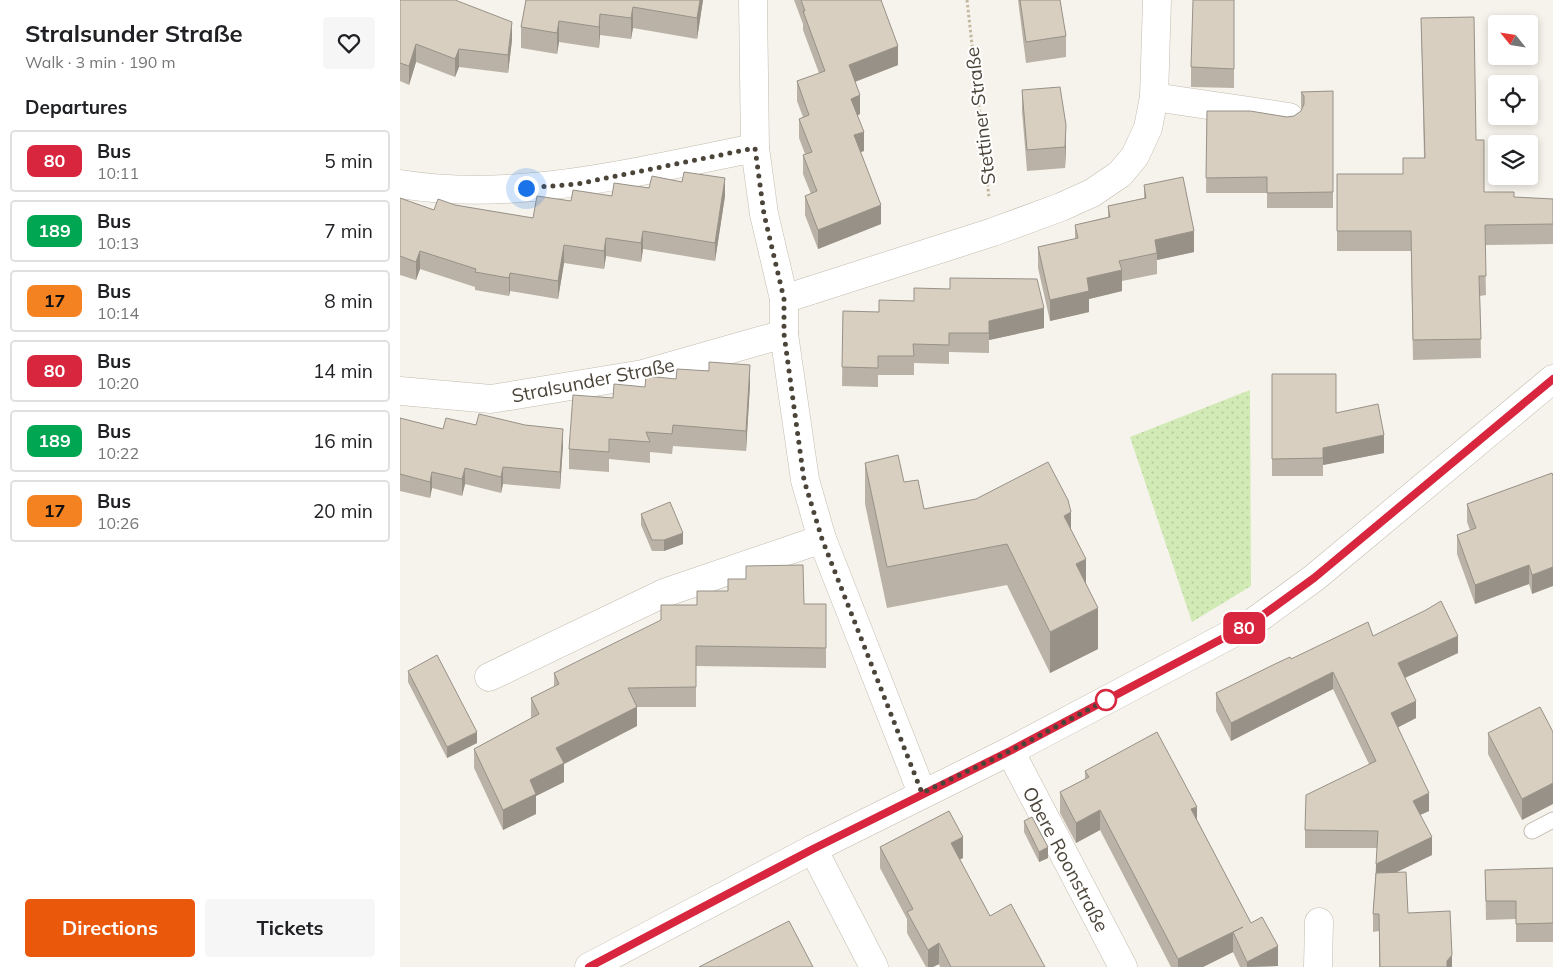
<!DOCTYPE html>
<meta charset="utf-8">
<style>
body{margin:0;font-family:Mulish,sans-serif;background:#f6f6f6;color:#202124;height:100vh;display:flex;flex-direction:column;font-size:19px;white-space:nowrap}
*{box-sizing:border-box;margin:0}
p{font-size:16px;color:#757577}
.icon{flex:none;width:28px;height:28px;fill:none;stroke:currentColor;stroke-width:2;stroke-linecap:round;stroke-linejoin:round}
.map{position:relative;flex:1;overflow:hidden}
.sheet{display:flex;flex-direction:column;background:#fff;width:400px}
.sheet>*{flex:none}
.badge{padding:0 10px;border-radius:8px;font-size:18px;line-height:32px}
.needle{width:32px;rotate:300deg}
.controls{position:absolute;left:1088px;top:15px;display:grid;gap:10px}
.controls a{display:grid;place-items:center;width:50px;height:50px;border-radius:5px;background:#fff;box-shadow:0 2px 8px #0003;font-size:25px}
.you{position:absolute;width:25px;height:25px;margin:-12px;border:4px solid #fff;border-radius:50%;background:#1a73e8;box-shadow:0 0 0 8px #1a73e833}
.map>.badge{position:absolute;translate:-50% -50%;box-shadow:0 0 0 2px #fff}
h2{padding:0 25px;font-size:19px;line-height:45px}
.round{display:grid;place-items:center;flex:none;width:52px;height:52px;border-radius:5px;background:#f6f6f6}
.head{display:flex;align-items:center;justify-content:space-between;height:85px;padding:0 25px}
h1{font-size:24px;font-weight:700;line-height:38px}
.primary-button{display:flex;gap:10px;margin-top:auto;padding:10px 25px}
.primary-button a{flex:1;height:58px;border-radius:5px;background:#ea580c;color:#fff;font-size:20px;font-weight:700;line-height:58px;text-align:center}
.primary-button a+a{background:#f6f6f6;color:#202124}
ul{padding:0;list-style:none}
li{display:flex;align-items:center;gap:15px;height:62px;margin:0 10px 8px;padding:0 15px;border:2px solid #e0e0e0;border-radius:5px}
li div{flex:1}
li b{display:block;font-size:19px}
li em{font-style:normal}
li .badge{min-width:55px;font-weight:700;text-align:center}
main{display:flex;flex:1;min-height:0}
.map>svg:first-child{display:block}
</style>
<main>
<section class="sheet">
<div class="head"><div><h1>Stralsunder Straße</h1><p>Walk · 3 min · 190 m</p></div><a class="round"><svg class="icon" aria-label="heart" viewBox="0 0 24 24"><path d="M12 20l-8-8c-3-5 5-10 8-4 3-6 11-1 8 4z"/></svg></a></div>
<h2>Departures</h2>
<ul>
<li><span class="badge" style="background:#d7263d;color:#fff">80</span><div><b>Bus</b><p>10:11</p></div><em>5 min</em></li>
<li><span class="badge" style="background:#00a651;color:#fff">189</span><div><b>Bus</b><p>10:13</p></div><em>7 min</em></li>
<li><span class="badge" style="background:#f58220;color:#111">17</span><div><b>Bus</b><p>10:14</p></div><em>8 min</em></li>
<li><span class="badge" style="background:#d7263d;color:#fff">80</span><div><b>Bus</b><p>10:20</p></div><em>14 min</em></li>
<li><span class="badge" style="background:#00a651;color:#fff">189</span><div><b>Bus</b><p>10:22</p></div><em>16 min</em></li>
<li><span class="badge" style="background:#f58220;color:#111">17</span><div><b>Bus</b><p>10:26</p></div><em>20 min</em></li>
</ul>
<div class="primary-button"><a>Directions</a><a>Tickets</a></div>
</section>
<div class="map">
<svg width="1153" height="967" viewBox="0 0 1153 967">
<defs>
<pattern id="grass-dots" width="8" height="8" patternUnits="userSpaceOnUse" patternTransform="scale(1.25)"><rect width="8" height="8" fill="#d2eab5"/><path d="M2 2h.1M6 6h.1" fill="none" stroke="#b6ca9c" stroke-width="1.8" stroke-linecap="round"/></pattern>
</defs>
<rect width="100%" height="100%" fill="#f6f3ec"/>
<polygon fill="url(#grass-dots)" points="850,390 851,586 792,622 730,437"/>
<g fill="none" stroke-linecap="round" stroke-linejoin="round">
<defs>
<polyline id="service" points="1132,831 1153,820"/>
<g id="minor">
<polyline points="353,0 355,148 364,214 384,299 384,334 405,480 422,539 522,793"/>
<polyline points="754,97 889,117"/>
<path d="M0,184C121,203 237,171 355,148"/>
<polyline points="384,299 593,232 661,207 692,193 720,174 735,156 748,128 754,97 757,0"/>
<polyline points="0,391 91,399 243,374 384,334"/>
<polyline points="89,677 264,593 422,539"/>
<polyline points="610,751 723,967"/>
<polyline points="413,849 474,967"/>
<polyline points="189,967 413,849 610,751 852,623 914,578 1153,379"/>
<polyline points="918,967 919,922"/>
</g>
</defs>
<use href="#service" stroke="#c2bbae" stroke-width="17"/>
<use href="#minor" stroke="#c2bbae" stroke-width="29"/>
<polyline stroke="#c4b79f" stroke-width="3" stroke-dasharray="2.5 2.5" stroke-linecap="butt" points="567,0 589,197"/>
<use href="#service" stroke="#fff" stroke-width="15"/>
<use href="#minor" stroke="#fff" stroke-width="28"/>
</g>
<g fill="#bab2a6">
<polygon points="0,0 112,40 108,73 59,67 55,77 16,62 9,85 0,81"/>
<polygon points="126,0 303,0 297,39 233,28 231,39 200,35 199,48 159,42 157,54 121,48 121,27"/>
<polygon points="394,0 481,0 498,65 455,82 460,114 457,116 464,151 461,152 481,224 418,249 405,215 405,196 411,194 403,174 403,155 405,154 399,138 399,119 403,117 397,101 397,81 419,73 403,30 403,24"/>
<polygon points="618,0 660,0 666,36 666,57 626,63"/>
<polygon points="834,0 834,88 791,87 791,67"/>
<polygon points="1021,18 1076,140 1084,192 1114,197 1153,199 1153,244 1085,245 1086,295 1080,296 1081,358 1013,360 1011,251 937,251 937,174 1003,174 1024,158"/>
<polygon points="622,90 666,146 665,168 627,171 622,111"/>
<polygon points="933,91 933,208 867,208 867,193 806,193 807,111 887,117 894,116 901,111 902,109 901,107 901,92"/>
<polygon points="744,185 794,252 757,260 757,274 722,281 722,291 689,299 689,312 650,321 638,268 638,247 675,239 675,225 708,217 708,206 744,198"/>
<polygon points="249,188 325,196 315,261 243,249 241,262 206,256 204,269 164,263 158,299 110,291 109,296 75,290 75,287 20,269 16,280 0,275 0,198 34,210 55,205 133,218 171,201 212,196"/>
<polygon points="443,311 644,328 589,340 589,353 549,352 549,364 514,363 514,375 478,375 478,387 442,386"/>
<polygon points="872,374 936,413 984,453 923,465 923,476 872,476"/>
<polygon points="350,385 346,451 273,446 272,454 250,452 250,463 209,459 209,472 169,469 169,449 245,387"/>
<polygon points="0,418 43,429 76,425 163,445 160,489 103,484 101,493 65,484 62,496 32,488 30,498 0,491"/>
<polygon points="465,463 504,482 524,509 671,530 686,584 698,649 650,673 607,585 487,608 465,504"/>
<polygon points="1152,473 1132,594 1129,584 1075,604 1057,554 1057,535 1070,530 1067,522 1067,504"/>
<polygon points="241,514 283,544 264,551 252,551 241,525"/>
<polygon points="404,604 426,604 426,668 296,666 296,707 237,707 237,726 164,764 164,782 136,796 136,814 103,830 74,768 74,749 131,718 131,698 154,687 154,673"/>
<polygon points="973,636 1058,653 1005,678 1016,718 998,727 1029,811 1020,815 1032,855 995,873 1008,913 1052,967 979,967 979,931 973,932 973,914 977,848 905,848 905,830 969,764 933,689 831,741 816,711 816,693 891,659"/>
<polygon points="8,671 77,743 47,758 8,682"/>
<polygon points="1140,707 1122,820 1088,754 1088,733"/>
<polygon points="685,771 797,820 851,923 878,966 840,967 833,952 803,967 771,967 700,830 676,843 660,813 660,792 685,779"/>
<polygon points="624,821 648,858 639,862 624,832"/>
<polygon points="480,847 563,858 559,859 590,916 645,967 540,967 539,964 533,967 526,967 507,933 507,919 480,868"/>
<polygon points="1153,868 1153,942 1116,942 1116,919 1086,920 1085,870"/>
</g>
<g fill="#979187">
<polygon points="300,0 303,0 297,39 297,18"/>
<polygon points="233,7 233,28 231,39 231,18"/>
<polygon points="200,14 200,35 199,48 199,27"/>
<polygon points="159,21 159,42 157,54 157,33"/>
<polygon points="112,22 112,40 108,73 108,55"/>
<polygon points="16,44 16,62 9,85 9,66"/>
<polygon points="498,46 498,65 449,84 449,65"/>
<polygon points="59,49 59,67 55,77 55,59"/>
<polygon points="460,95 460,114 451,118 451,99"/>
<polygon points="666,125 666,146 665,168 665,147"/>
<polygon points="464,132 464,151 454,154 454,135"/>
<polygon points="325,178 325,196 315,261 315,243"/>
<polygon points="481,205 481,224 418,249 418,230"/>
<polygon points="243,231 243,249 241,262 241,243"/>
<polygon points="794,231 794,252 757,260 757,253 755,240"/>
<polygon points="206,238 206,256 204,269 204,251"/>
<polygon points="164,245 164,263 158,299 158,281"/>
<polygon points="20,251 20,269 16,280 16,262"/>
<polygon points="722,270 722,291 689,299 689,312 650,321 650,300 687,278"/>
<polygon points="110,273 110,291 109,296 109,278"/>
<polygon points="644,308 644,328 589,340 589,353 589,321"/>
<polygon points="350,365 350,385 346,451 346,431"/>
<polygon points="163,429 163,445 160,489 160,472"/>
<polygon points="984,435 984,453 923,465 923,448"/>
<polygon points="103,467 103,484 101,493 101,477"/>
<polygon points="65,468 65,484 62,496 62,479"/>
<polygon points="32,472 32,488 30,498 30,482"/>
<polygon points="671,512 671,553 664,516"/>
<polygon points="283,533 283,544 264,551 264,540"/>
<polygon points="686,559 686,600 676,564"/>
<polygon points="1129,565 1129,584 1075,604 1075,585"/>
<polygon points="1153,567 1153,586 1132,594 1132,575"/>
<polygon points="698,608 698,649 650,673 650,632"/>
<polygon points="1058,636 1058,653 998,681 998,663"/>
<polygon points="933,672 933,689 831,741 831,723"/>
<polygon points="1016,701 1016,718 991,731 991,713"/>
<polygon points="237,707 237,726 164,764 164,782 136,796 136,814 103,830 103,810 130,780 156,748"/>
<polygon points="77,732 77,743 47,758 47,747"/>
<polygon points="1153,783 1153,804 1122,820 1122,799"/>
<polygon points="1029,793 1029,811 1013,818 1013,801"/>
<polygon points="797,807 797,827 791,809"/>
<polygon points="700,810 700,830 676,843 676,823"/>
<polygon points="563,837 563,858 551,864 551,843"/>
<polygon points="1032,837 1032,855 976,882 976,864"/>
<polygon points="648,847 648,858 639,862 639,852"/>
<polygon points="843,927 833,932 833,952 803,967 778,967 778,959"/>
<polygon points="539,943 539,964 533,967 528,967 528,950"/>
<polygon points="878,946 878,966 847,967 847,962"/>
<polygon points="1052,955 1052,967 1047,967 1047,961"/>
</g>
<g fill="#d8cfc1" stroke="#979187">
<polygon points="0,0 55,0 112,22 108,55 59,49 55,59 16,44 9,66 0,63"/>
<polygon points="126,0 300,0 297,18 233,7 231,18 200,14 199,27 159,21 157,33 121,27"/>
<polygon points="401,0 481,0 498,46 449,65 460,95 451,99 464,132 454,135 481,205 418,230 405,196 417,191 403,155 412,152 399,119 409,115 397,81 425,71 403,11 405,11"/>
<polygon points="620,0 660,0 666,36 626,42"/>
<polygon points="793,0 834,0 834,69 791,67"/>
<polygon points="1074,17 1076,140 1084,140 1084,192 1114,192 1114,197 1153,199 1153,224 1085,225 1086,276 1079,276 1081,339 1013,340 1011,231 937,231 937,174 1003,174 1003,158 1025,158 1021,18"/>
<polygon points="660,87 666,125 665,147 627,150 622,90"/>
<polygon points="933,91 933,192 867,193 867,177 806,178 807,111 850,111 887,117 894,116 901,111 904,104 904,96 901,92"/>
<polygon points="284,172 325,178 315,243 243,231 241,243 206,238 204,251 164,245 158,281 110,273 109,278 75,272 76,269 20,251 16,262 0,256 0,198 34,210 38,199 55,205 133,218 137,196 171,201 173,190 212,196 214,183 249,188 252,176 282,182"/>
<polygon points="783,177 794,231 755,240 757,253 719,261 722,270 687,278 689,291 650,300 638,247 678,238 675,225 710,217 708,206 746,198 744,185"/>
<polygon points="550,278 637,279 644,308 589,321 589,333 549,333 549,345 513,344 514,356 478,356 478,368 442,367 443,311 479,312 479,300 514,301 514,288 550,289"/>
<polygon points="309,362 350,365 346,431 273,425 272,434 246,432 250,442 209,439 209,452 169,449 173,395 213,398 214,384 245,387 246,376 276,379 277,369 309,371"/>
<polygon points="872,374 936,374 936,413 978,404 984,435 923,448 923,458 872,459"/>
<polygon points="79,414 125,425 163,429 160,472 103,467 101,477 65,468 62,479 32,472 30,482 0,474 0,418 43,429 46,418 76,425"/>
<polygon points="498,455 504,482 518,480 524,509 576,499 648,462 668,500 671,512 664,516 686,559 676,564 698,608 650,632 607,544 487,567 465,463"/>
<polygon points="1152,473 1153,476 1153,567 1132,575 1129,565 1075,585 1057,535 1076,528 1067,504"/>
<polygon points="270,502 283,533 264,540 252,540 241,514"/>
<polygon points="403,565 404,604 426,604 426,648 296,646 296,687 228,688 237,707 156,748 164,763 130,780 136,794 103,810 74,749 139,714 131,698 159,684 154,673 261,620 261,605 297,605 297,591 328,591 328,579 346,579 346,566"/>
<polygon points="1041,601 1058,636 998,663 1016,701 991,713 1029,793 1013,801 1032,837 976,864 978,831 905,830 906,795 976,761 933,672 831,723 816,693 875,664 890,657 891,659 968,622 973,636 1026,610"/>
<polygon points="37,655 77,732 47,747 8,671"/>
<polygon points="1140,707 1153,732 1153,783 1122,799 1088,733"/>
<polygon points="757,732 797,807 791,809 851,923 862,917 878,946 847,962 833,932 843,927 778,959 700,810 676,823 660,792 689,777 685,771"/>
<polygon points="549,811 563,837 551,843 590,916 611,904 645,967 551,967 539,943 528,950 507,912 513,909 480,847"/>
<polygon points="632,817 648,847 639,852 624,821"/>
<polygon points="1153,868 1153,923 1116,924 1116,901 1086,901 1085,870"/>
<polygon points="1006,872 1008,913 1050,911 1052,955 1047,961 1047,967 980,967 979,914 973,914 976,873"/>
<polygon points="389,921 413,967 299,967"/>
</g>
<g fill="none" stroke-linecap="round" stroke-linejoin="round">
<defs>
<polyline id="line" points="189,967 413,849 610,751 852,623 914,578 1153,379"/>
</defs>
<use href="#line" stroke="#fff" stroke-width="11"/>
<use href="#line" stroke="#d7263d" stroke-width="8"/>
<polyline stroke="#4b4439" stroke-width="5" stroke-dasharray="0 9" points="126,188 177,184 355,148 364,214 384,299 384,334 404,480 422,539 522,793 610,751 714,696 706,700"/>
</g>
<circle fill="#fff" stroke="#d7263d" stroke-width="2.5" cx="706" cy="700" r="10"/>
<g text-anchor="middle" stroke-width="4" stroke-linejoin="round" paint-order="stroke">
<g font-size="19" fill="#4b4439" stroke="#fff">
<text transform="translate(580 116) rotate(-97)" y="7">Stettiner Straße</text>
<text transform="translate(193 380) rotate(-11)" y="7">Stralsunder Straße</text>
<text transform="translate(666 859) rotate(62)" y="7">Obere Roonstraße</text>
</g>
</g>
</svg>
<div class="controls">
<a><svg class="needle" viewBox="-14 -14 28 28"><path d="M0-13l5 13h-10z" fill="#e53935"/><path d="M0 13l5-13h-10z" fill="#757577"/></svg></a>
<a><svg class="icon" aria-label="locate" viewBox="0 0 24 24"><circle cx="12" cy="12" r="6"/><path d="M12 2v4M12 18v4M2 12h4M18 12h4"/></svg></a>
<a><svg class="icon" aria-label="layers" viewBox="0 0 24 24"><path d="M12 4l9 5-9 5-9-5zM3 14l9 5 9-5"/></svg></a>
</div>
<div class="you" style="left:126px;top:188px"></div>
<b class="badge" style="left:844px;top:628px;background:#d7263d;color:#fff">80</b>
</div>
</main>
